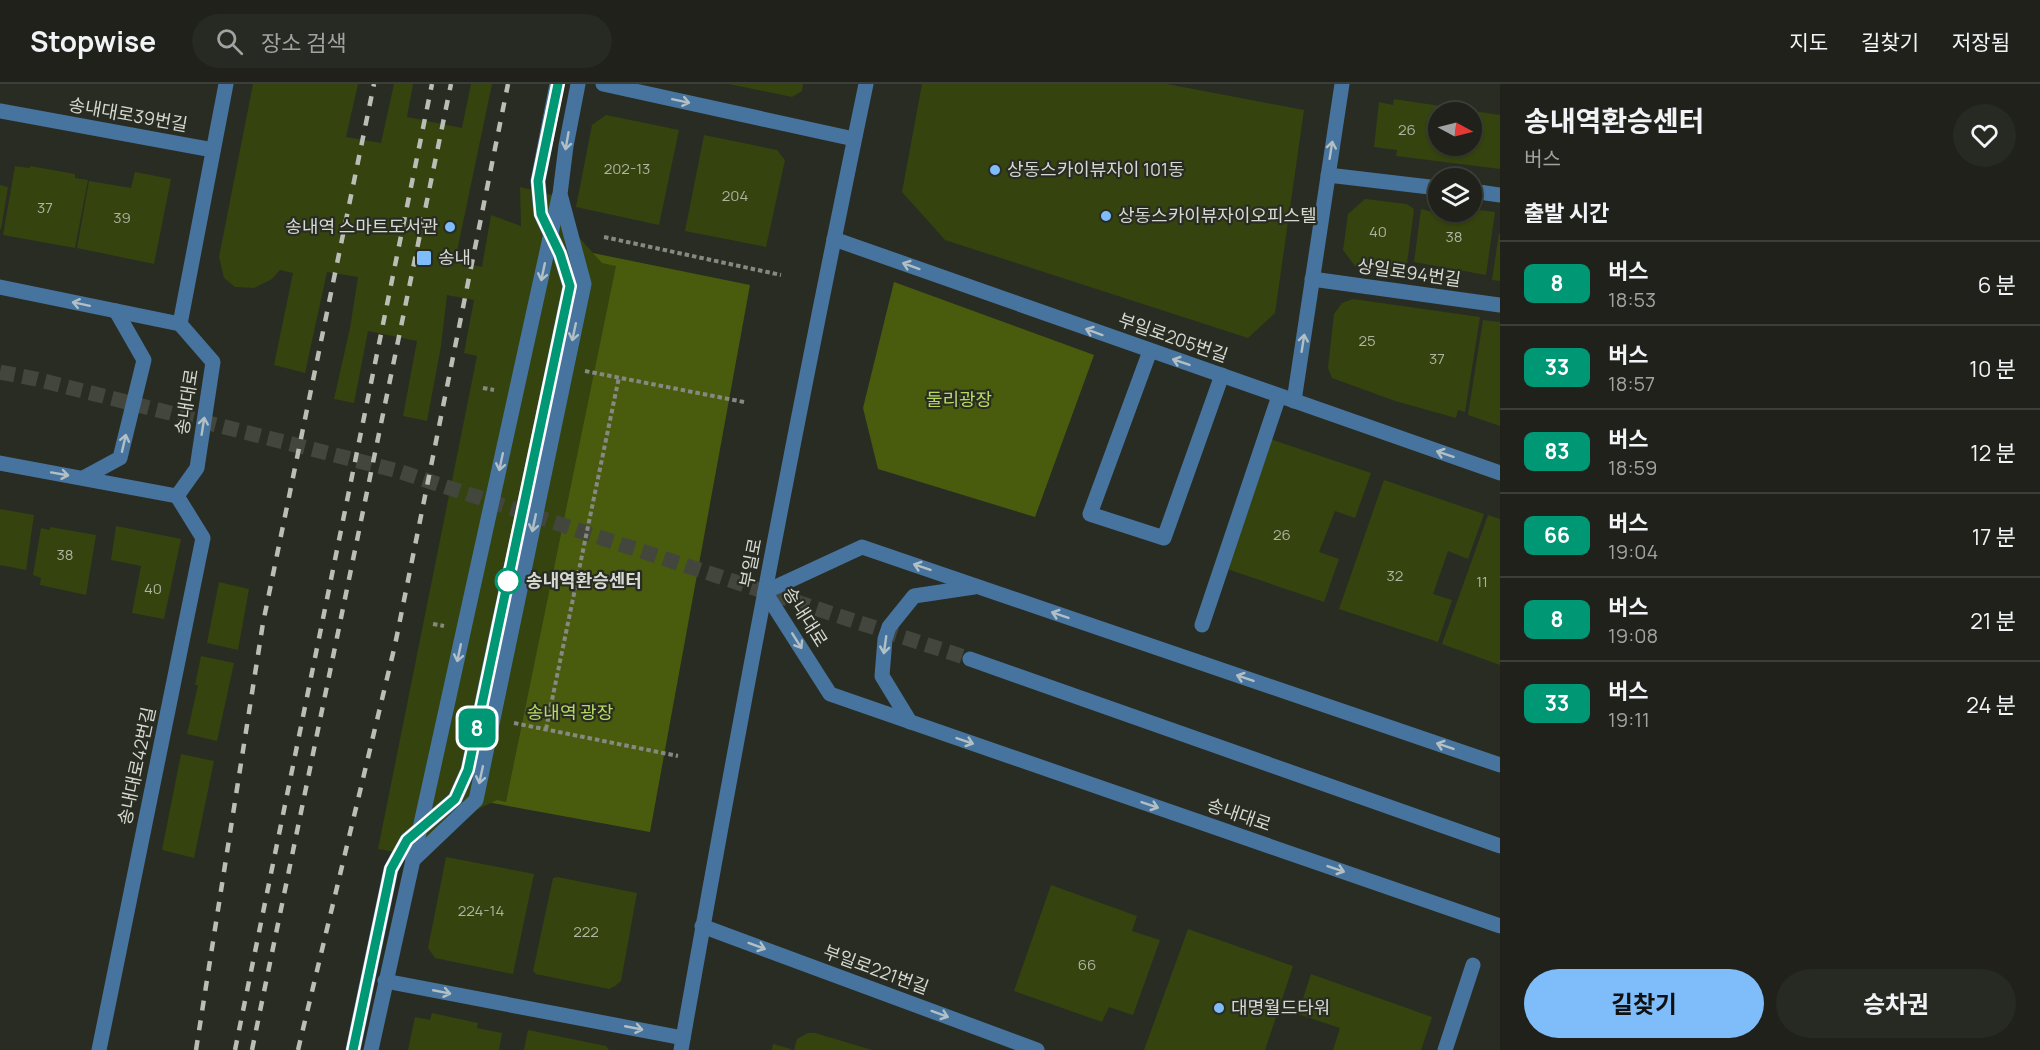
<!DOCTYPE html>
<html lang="ko">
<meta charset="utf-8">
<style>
body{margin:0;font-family:Manrope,"Noto Sans KR",sans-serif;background:#272923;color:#f1f3f6;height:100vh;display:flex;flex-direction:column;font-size:22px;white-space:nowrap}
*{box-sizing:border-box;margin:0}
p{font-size:20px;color:#a1a3a2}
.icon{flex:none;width:33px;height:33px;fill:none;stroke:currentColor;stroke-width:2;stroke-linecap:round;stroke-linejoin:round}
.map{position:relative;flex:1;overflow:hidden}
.panel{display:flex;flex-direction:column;background:#1f211a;width:540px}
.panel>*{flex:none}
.badge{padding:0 12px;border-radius:9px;font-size:21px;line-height:39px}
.needle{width:39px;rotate:97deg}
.fabs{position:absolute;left:1428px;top:18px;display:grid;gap:12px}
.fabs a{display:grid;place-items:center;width:54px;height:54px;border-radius:50%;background:#1f211a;box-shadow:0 2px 4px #0004,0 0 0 2px #3c3e39;font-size:30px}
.map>.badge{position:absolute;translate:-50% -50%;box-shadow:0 0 0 3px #fff}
h2{padding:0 24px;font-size:22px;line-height:54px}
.round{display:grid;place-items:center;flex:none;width:63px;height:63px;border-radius:32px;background:#272923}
.headline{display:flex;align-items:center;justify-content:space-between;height:102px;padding:0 24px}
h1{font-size:28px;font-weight:700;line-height:45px}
.primary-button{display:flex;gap:12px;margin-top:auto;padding:12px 24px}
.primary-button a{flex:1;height:69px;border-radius:36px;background:#7ebdf9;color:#111;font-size:24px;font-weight:700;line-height:69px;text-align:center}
.primary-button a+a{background:#272923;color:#f1f3f6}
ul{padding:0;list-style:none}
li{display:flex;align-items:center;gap:18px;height:84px;padding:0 24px;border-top:2px solid #3c3e39}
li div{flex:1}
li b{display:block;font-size:22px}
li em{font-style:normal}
li .badge{min-width:66px;font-weight:700;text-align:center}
header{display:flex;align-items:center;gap:36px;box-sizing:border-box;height:84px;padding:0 30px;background:#1f211a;border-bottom:2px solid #3c3e39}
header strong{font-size:28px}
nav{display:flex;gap:33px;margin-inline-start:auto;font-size:21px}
.search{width:420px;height:54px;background:#272923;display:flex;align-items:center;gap:15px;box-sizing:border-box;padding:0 21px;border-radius:33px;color:#a1a3a2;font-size:22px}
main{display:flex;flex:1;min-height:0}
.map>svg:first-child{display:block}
</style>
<header>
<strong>Stopwise</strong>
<div class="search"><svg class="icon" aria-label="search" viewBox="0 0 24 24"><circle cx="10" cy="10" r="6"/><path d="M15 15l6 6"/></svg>장소 검색</div>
<nav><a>지도</a><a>길찾기</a><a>저장됨</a></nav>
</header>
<main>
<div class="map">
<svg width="1500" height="966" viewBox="0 0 1500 966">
<rect width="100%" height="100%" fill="#292c22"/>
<g fill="#495c0d">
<polygon points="573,165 750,201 650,748 476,716"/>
<polygon points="894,198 1094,271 1035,433 878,385 863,324"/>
</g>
<g fill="#35430e" fill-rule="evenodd">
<polygon points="253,0 358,0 346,53 381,59 394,0 413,0 407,33 462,44 471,0 492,0 455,177 482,183 491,131 521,142 520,103 556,112 575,149 602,179 616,182 506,718 497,716 460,734 420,773 378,765 477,272 464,269 474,216 447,211 441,262 427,337 403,332 417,257 368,247 354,319 334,315 350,244 358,193 327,188 305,289 274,281 293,189 280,186 272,195 254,204 235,203 224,194 219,173"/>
<polygon points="729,0 803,0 802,7 792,13"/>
<polygon points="922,0 1167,0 1304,26 1275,229 1248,254 945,156 902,108"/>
<path d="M1394,15L1500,31V85L1396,72L1397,66L1374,63L1379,18L1393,21ZM1438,28H1472V62H1438Z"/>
<polygon points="606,31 679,46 659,141 576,123 592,41"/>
<polygon points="704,51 777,66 785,76 766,163 685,147"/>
<polygon points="15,82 30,84 30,82 75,90 75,94 88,96 75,164 3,151"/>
<polygon points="135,88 171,95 154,180 77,164 89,97 131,104"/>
<polygon points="0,101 8,103 1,145 0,145"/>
<polygon points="1365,115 1407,120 1414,125 1406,188 1355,182 1343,166 1348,130"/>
<polygon points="1438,118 1438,128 1472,128 1472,125 1495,128 1486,191 1414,178 1421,125 1433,128"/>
<polygon points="1499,149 1500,150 1500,197 1492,196"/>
<polygon points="1353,215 1480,233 1465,328 1458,326 1456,334 1395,317 1332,294 1328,284 1334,230 1342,219"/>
<polygon points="1483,236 1500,238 1500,342 1468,331"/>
<polygon points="1270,355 1371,389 1355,434 1335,427 1319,468 1339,475 1324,518 1227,485"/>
<polygon points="1384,396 1484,430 1468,475 1448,467 1433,510 1452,516 1438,558 1339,525"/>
<polygon points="0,425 34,431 26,486 0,481"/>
<polygon points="1488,431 1500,435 1500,581 1442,560"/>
<polygon points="116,442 181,455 164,535 132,529 141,482 111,476"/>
<polygon points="50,443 96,451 86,511 40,501 41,494 33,491 41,444 50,446"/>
<polygon points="219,498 249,505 238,566 207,559"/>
<polygon points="201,572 234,579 217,657 187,650 198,601 195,601"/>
<polygon points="181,670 214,677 194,774 162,766"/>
<polygon points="446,773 534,790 513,890 435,874 428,864"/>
<polygon points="557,793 637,809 621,897 615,902 609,905 536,890 533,887 553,794"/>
<polygon points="1051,801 1137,832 1132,847 1160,856 1133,931 1109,923 1102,938 1014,907"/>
<polygon points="1188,845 1293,882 1265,966 1144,966"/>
<polygon points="1311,890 1432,933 1421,966 1333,966 1340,944 1298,930"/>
<polygon points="432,929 478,939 477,944 502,949 499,966 408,966 415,933 430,936"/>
<polygon points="528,946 606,962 609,966 524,966"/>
<polygon points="808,949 815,949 872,966 794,966 797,955"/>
<polygon points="773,960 791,965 791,966 772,966"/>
</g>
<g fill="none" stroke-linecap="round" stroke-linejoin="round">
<polyline stroke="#43463c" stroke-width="15" stroke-dasharray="15 8" stroke-linecap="butt" points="0,288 36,295 398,387 970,575"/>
<g stroke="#868981" stroke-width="4" stroke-dasharray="4.5 3" stroke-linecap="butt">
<polyline points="604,153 781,191"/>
<polyline points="585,287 744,318"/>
<polyline points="483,304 494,306"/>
<polyline points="433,540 444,542"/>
<polyline points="514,639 678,672"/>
<polyline points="546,645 619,293"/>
</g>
<g stroke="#46749f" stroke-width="15">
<polyline points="603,0 854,55"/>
<polyline points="0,27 213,66"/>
<polyline points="1328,91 1438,104"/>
<polyline points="1472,107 1500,111"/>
<polyline points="834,155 1500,389"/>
<polyline points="1312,195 1500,221"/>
<polyline points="0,203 180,240 213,278 197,384 177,412 0,379"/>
<polyline points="180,240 226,0"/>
<polyline points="1150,267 1090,430 1164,454 1222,291"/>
<polyline points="1294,317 1342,0"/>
<polyline points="83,394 120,374 144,276 116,227"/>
<polyline points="765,508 830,610 1500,842"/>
<polyline points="765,508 862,463 1500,681"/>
<polyline points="499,539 519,447"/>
<polyline points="1202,541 1279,312"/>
<polyline points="970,575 1500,762"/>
<polyline points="910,638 882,592 885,555 889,543 914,512 974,503"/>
<polyline points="413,776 559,113"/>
<polyline points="702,842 1037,966"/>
<polyline points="385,897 683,954"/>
<polyline points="99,966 203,454 177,412"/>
<polyline points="371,966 413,776 476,716 584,200 560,110 566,62 578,0"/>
<path d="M681,966C738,643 799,321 866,0"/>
<polyline points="1445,966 1473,881"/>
</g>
<g stroke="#bbbeb7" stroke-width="4.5" stroke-dasharray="10 10" stroke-linecap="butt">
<polyline points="196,966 263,539 374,0"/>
<polyline points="235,966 432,0"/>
<polyline points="252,966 451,0"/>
<polyline points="298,966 395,561 508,0"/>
</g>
<g stroke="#46749f" stroke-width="15">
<polyline points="519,447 570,202 560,170 541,130 538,97 557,0"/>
<polyline points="353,966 391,785 407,756 455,715 468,686 499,539"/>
</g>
</g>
<defs><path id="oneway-shaft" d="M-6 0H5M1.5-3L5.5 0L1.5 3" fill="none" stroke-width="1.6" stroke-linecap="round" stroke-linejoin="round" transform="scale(1.5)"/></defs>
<g stroke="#b2c0c5">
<use href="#oneway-shaft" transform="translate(681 17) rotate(12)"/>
<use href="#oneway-shaft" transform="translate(567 57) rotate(100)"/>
<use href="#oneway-shaft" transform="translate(1331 66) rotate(-81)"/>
<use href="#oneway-shaft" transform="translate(911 182) rotate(-160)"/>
<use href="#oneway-shaft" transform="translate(543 188) rotate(102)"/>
<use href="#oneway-shaft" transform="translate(81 220) rotate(-168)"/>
<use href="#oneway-shaft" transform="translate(574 248) rotate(102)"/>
<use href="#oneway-shaft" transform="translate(1094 248) rotate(-160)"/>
<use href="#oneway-shaft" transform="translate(1303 259) rotate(-81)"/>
<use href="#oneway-shaft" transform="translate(1181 278) rotate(-161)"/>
<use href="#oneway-shaft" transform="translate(203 342) rotate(-81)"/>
<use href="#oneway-shaft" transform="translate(124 359) rotate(-77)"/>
<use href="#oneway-shaft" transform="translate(1445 370) rotate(-161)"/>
<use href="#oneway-shaft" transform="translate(501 378) rotate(102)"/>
<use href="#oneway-shaft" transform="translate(60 390) rotate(10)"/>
<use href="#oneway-shaft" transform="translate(534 439) rotate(102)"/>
<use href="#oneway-shaft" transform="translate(922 483) rotate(-161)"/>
<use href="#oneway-shaft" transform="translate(1060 531) rotate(-161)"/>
<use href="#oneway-shaft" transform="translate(797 557) rotate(58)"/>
<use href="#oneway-shaft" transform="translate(885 561) rotate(98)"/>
<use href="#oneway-shaft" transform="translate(459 569) rotate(102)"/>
<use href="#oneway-shaft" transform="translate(1245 594) rotate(-161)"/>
<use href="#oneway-shaft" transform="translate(965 657) rotate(19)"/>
<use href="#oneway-shaft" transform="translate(1445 662) rotate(-161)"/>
<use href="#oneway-shaft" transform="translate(481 691) rotate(102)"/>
<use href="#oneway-shaft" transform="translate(1150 721) rotate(19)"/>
<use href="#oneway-shaft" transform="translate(1336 785) rotate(19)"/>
<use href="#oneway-shaft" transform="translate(757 862) rotate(20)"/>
<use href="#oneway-shaft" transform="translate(442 908) rotate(11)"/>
<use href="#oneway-shaft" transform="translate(940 930) rotate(20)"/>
<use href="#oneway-shaft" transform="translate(634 944) rotate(11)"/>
</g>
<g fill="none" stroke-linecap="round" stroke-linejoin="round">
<defs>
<polyline id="line" points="353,966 391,785 407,756 455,715 468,686 570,202 560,170 541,130 538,97 558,0"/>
</defs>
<use href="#line" stroke="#fff" stroke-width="14"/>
<use href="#line" stroke="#009775" stroke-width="9"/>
</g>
<g fill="#7ebdf9" stroke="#292c22" stroke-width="2">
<circle cx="995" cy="86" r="6"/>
<circle cx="1106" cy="132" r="6"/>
<circle cx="450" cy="143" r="6"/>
<rect x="416" y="166" width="16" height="16" rx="3"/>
<circle cx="1219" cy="924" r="6"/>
</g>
<circle fill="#fff" stroke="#009775" stroke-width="3" cx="508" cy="497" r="12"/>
<g text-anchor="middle" stroke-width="4.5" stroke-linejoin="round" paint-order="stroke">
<g font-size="15" fill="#aeb4a1">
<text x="1407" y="51">26</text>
<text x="627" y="90">202-13</text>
<text x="735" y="117">204</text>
<text x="45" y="129">37</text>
<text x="122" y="139">39</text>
<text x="1378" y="153">40</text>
<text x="1454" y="158">38</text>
<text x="1367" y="262">25</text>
<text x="1437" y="280">37</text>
<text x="1282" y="456">26</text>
<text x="65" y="476">38</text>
<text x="1395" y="497">32</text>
<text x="1482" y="503">11</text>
<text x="153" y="510">40</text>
<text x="481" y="832">224-14</text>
<text x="586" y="853">222</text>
<text x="1087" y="886">66</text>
</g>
<g font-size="18" fill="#d6d9d2" stroke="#292c22">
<text transform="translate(128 31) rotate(10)" y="6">송내대로39번길</text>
<text transform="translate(1409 189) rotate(8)" y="6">상일로94번길</text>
<text transform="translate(1173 254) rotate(19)" y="6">부일로205번길</text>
<text transform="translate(187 318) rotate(-81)" y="6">송내대로</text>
<text transform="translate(751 479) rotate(-79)" y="6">부일로</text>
<text transform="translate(805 533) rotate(58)" y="6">송내대로</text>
<text transform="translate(137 682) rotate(-78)" y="6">송내대로42번길</text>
<text transform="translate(1239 731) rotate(19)" y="6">송내대로</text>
<text transform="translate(876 886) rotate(20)" y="6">부일로221번길</text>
</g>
<g font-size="18" fill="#d6d9d2" stroke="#292c22" text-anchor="start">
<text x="1007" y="92">상동스카이뷰자이 101동</text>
<text x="1118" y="138">상동스카이뷰자이오피스텔</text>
<text x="438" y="149" text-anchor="end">송내역 스마트도서관</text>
<text x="438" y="180">송내</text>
<text x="1231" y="930">대명월드타워</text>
</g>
<g font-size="18" fill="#b8db5e" stroke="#292c22">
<text x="959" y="322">둘리광장</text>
<text x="570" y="635">송내역 광장</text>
</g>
<g font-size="18" font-weight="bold" fill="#d6d9d2" stroke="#292c22" text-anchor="start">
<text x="526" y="503">송내역환승센터</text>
</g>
</g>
</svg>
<div class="fabs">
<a><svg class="needle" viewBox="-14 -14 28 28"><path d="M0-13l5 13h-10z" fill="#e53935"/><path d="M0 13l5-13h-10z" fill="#a1a3a2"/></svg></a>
<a><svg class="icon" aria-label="layers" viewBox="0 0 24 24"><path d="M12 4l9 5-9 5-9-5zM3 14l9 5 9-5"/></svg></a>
</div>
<b class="badge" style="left:477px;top:644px;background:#009775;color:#fff">8</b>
</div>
<section class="panel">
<div class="headline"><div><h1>송내역환승센터</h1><p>버스</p></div><a class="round"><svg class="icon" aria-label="heart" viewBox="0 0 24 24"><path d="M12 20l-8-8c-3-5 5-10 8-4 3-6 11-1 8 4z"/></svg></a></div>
<h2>출발 시간</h2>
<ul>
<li><span class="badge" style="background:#009775;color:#fff">8</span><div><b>버스</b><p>18:53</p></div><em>6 분</em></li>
<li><span class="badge" style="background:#009775;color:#fff">33</span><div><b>버스</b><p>18:57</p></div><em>10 분</em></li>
<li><span class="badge" style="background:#009775;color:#fff">83</span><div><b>버스</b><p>18:59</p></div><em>12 분</em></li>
<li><span class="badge" style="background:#009775;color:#fff">66</span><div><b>버스</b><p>19:04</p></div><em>17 분</em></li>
<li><span class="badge" style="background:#009775;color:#fff">8</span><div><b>버스</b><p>19:08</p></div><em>21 분</em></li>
<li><span class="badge" style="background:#009775;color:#fff">33</span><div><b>버스</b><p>19:11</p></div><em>24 분</em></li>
</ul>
<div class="primary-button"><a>길찾기</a><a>승차권</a></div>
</section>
</main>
